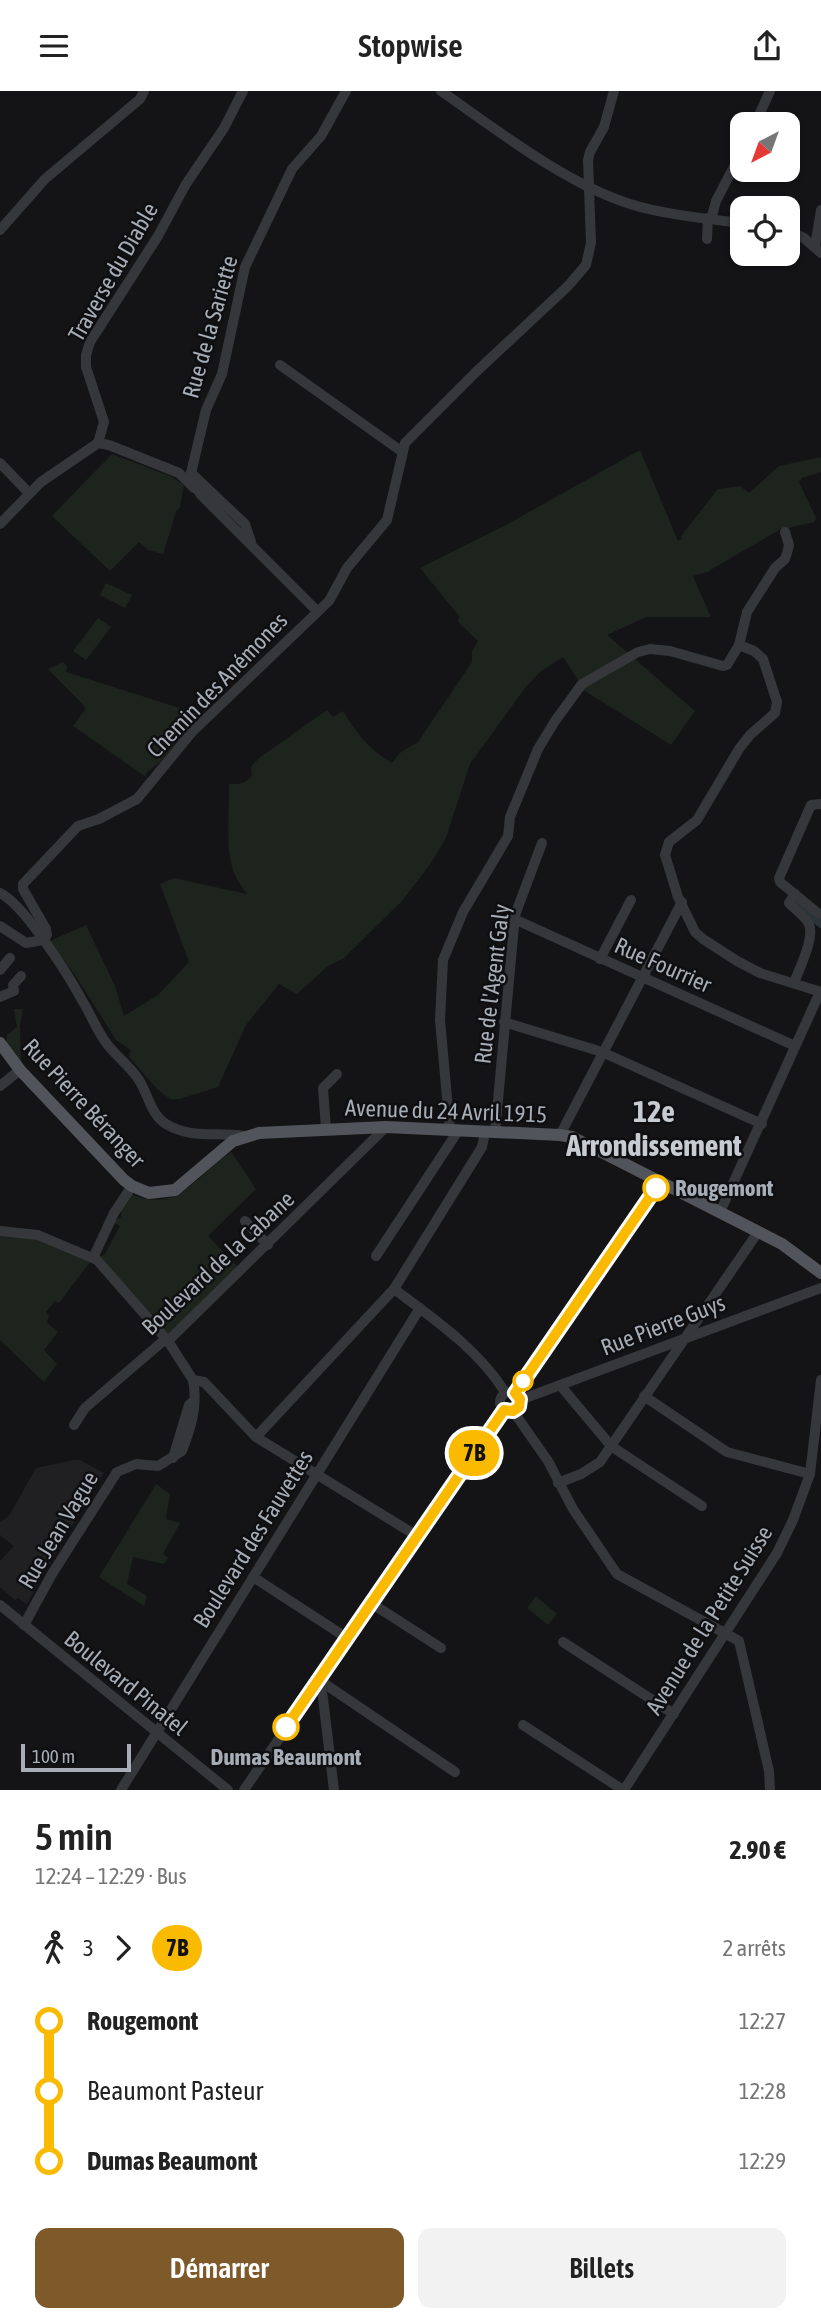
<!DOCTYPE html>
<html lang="fr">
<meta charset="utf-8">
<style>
body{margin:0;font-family:"Asap Condensed",sans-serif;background:#f2f2f2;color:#222;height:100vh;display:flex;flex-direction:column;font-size:26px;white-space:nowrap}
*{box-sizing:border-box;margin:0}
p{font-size:23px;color:#767676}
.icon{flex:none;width:38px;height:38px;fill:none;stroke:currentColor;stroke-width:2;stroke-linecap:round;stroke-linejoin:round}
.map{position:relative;height:1699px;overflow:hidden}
.panel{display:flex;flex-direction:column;background:#fff;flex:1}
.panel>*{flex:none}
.badge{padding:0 14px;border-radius:23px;font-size:24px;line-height:46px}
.needle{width:46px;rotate:221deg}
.fabs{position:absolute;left:730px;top:21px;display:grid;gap:14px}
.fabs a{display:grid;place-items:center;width:70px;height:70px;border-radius:14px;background:#fff;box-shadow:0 2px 5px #0004;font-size:35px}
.scale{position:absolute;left:21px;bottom:18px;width:110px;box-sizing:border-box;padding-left:7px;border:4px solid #a6adb6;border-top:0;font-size:19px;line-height:24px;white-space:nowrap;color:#a6adb6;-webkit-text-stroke:5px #0f0f11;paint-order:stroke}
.map>.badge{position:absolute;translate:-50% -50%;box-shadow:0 0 0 4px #fff}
.legs{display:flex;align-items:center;gap:10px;height:77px;padding:0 35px;font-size:23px}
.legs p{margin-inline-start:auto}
.headline{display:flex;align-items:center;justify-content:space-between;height:119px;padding:0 35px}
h1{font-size:38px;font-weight:600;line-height:52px}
.cta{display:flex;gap:14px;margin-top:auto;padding:14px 35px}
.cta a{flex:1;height:80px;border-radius:14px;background:#7e592a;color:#fff;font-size:28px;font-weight:600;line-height:80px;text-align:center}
.cta a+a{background:#f2f2f2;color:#222}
ul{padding:0 35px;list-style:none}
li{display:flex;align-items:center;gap:24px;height:70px;font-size:26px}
li i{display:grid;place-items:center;width:10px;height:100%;margin:0 9px;background:currentColor}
li i::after{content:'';width:18px;height:18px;margin:-9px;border:5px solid;border-radius:50%;background:#fff}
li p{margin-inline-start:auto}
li:first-child i{background:linear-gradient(#0000 50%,currentColor 0)}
li:last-child i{background:linear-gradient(currentColor 50%,#0000 0)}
header{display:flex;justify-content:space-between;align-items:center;height:91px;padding:0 35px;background:#fff;font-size:32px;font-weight:600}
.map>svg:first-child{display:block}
</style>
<header><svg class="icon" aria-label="menu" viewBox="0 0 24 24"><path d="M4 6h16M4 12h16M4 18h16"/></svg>Stopwise<svg class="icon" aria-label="share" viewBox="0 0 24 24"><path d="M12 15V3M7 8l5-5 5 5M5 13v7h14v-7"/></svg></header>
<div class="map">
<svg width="821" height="1699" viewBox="0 0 821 1699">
<rect width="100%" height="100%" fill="#141416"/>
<polygon fill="#202023" points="74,1369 80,1369 104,1382 45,1479 27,1513 18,1507 15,1509 0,1496 0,1470 14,1455 0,1444 0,1431 9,1425 36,1377"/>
<g fill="#1c241d">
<path d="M640,359L678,450L682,448L681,445L718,398L740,395L749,402L779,375L821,366V381L802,387L799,391L816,427L814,431L779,439L707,481L693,485L711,526H646L607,544L695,620L671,654L585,600L563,566L540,581L525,597L470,673L446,747L431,772L402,810L344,867L328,875L297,903L279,893L246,934L218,996L180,1008H170L157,998L129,966L131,959L116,949L77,887L50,850L86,834L115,895L124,925L158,904L189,871L160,793L174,787L247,803C243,797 238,791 235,784C224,759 230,720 229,693C240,693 245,694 252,684L251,676L259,667L327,619L333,626L343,620C355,641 371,660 392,672L401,661L418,651L472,571V560L478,550L458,531L459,525L420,477L504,435Z"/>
<polygon points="112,363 170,385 184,394 180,416 176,421 163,463 148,459 139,451 110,480 52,425"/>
<polygon points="106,492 132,504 125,517 100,504"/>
<polygon points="98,527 111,536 86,569 73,560"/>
<polygon points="63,571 67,575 66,581 202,624 186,639 182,640 182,644 161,670 146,682 146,686 73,635 86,617 48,578"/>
<polygon points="14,918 23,918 20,935 21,971 7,952 7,944 17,936"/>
<path d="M231,1061L256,1098L208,1145L239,1177L168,1245L98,1167L105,1163L120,1135L112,1131L121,1126V1120L131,1103C179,1124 197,1083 231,1061Z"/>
<polygon points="0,1141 35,1146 90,1171 59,1212 55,1210 46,1221 49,1225 47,1232 58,1241 44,1259 57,1273 44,1291 0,1249"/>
<polygon points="156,1393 170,1403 166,1428 180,1432 163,1463 168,1467 164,1473 133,1466 127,1493 147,1505 144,1515 99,1486"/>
<polygon points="536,1505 557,1523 548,1534 527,1517"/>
</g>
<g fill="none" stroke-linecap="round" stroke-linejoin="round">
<polyline stroke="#2b3439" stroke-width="8" points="796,813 821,833"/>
<g stroke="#35373b" stroke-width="10">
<path d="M441,0C497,39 566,93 630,113C661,123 709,128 742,132"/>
<polyline points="755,33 770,0"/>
<polyline points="711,128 716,110 742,60"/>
<polyline points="0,139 45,88 140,8 144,0"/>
<polyline points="788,139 804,147 821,162"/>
<polyline points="707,148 708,127"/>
<polyline points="815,155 821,119"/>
<polyline points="280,274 401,360"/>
<polyline points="98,352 109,354 179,382 194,397"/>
<polyline points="0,372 29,402"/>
<polyline points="191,382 245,433 251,451"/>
<polyline points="0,433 41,391 98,352 104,331 86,276 86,264 90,251 158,145 186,93 224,37 243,0"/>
<polyline points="317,520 201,404 193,392 191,382 206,319 222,283 245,176 292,78 321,45 346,0"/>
<polyline points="739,554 754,560 763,568 777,611 775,622 750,644 739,658 697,729 669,751 665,764 678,806 695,841 703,848 737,870 760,882 821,901"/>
<path d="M0,802C24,813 69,885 83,911C91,924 97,940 107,953C116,965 130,975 139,989C148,1003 151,1024 166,1033C193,1049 217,1040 244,1045"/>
<polyline points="819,823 780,791 779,787 811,714 821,713"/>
<polyline points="514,828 795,955"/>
<polyline points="0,835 26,852 43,849"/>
<polyline points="43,849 47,844 46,838 23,798 23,793 78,735 99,728 137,708 192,641 329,510 347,477 387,429 405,352 476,281 568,195 586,174 591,152 588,69 590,61 604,36 614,0"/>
<polyline points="600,868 631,809"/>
<polyline points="0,879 10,867"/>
<path d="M794,892C799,878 815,847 809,833C805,825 796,819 789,812L795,803"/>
<polyline points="0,906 14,900 13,894 21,885"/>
<polyline points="504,931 602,961 762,1033"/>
<polyline points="0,995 20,979"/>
<polyline points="326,1038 323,997 337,983"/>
<polyline points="450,1040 440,929 443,869 463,821 508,745 510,726 538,658 555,630 582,593 638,561 650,558 670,560 723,575 727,574 739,554 747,521 775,477 785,468 787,462 789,454 785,441"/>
<polyline points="495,1042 515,824 542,752"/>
<polyline points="560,1044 682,811"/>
<polyline points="720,1121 820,901"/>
<polyline points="245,1130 268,1154"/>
<path d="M0,1140L38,1144L97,1169L168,1250L193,1289C198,1314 191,1337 182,1360L158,1375L136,1373L117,1381L52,1483L24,1534"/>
<polyline points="376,1165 458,1040"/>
<polyline points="93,1167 114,1122 132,1095"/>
<path d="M394,1198C434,1228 478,1258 505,1301"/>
<polyline points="193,1289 204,1291 256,1346 394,1198 482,1056 485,1041"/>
<polyline points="560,1294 611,1355 702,1415"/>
<circle cx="510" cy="1311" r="10"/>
<polyline points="515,1302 660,1091"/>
<polyline points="644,1305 727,1361 810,1383"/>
<polyline points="520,1309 821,1197"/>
<polyline points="513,1320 548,1370 573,1418 617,1483 739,1550 769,1680 770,1699"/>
<polyline points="74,1334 85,1317 162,1251 168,1250 386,1036"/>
<polyline points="256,1346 417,1445"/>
<polyline points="173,1367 189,1314 194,1310"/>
<polyline points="558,1392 581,1383 600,1371 758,1141"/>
<polyline points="253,1486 347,1547"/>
<polyline points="371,1512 441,1557"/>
<polyline points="0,1514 228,1699"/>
<polyline points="563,1551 674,1623"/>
<polyline points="319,1589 455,1681"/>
<polyline points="319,1589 323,1607 334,1699"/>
<polyline points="523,1634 623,1699"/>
<polyline points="121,1699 420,1217"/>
<polyline points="244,1699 504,1319"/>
<polyline points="624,1699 777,1462 793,1429 810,1383 821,1289"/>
</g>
<polyline stroke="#51545a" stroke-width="12" points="0,952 20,979 124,1089 132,1095 149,1102 175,1099 233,1050 259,1042 386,1036 560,1044 572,1046 782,1153 821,1182"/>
</g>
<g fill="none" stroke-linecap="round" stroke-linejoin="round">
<defs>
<polyline id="line-1" points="286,1636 504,1319 513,1320 519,1316 520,1308 515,1302 656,1097"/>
</defs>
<use href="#line-1" stroke="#fff" stroke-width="16"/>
<use href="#line-1" stroke="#faba00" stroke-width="10"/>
</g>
<g fill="#fff" stroke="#faba00" stroke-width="3.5">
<circle cx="656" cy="1097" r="12"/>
<circle cx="523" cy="1290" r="9"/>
<circle cx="286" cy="1636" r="12"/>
</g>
<g text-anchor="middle" stroke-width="5" stroke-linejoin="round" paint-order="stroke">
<g font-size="23" fill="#a6adb6" stroke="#0f0f11">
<text transform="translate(113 181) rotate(-60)" y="8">Traverse du Diable</text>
<text transform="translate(210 236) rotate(-74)" y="8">Rue de la Sariette</text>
<text transform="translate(217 594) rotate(-46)" y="8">Chemin des Anémones</text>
<text transform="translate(663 874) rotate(24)" y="8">Rue Fourrier</text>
<text transform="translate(492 893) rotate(-83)" y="8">Rue de l'Agent Galy</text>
<text transform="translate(84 1012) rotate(47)" y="8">Rue Pierre Béranger</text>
<text transform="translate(446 1020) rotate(2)" y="8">Avenue du 24 Avril 1915</text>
<text transform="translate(218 1172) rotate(-43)" y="8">Boulevard de la Cabane</text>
<text transform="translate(663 1234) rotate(-21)" y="8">Rue Pierre Guys</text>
<text transform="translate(58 1439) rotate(-59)" y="8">Rue Jean Vague</text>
<text transform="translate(253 1448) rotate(-58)" y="8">Boulevard des Fauvettes</text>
<text transform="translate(709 1529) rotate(-58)" y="8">Avenue de la Petite Suisse</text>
<text transform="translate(126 1592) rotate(39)" y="8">Boulevard Pinatel</text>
</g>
<g font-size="23" font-weight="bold" fill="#a6adb6" stroke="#0f0f11" text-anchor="start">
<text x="675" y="1105">Rougemont</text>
<text x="286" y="1674" text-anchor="middle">Dumas Beaumont</text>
</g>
<g font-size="30" font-weight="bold" fill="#c7cbd2" stroke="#0f0f11">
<text x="654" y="1031">12e<tspan x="654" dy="34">Arrondissement</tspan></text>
</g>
</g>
</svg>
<div class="fabs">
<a><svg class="needle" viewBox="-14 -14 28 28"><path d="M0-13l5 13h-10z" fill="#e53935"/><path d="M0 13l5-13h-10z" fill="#767676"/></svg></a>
<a><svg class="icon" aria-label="locate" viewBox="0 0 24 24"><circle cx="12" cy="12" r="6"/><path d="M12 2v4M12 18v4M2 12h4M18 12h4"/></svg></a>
</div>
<div class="scale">100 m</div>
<b class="badge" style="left:474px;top:1362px;background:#faba00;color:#111">7B</b>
</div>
<section class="panel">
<div class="headline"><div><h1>5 min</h1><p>12:24 – 12:29 · Bus</p></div><b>2.90 €</b></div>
<div class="legs"><svg class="icon" aria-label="walk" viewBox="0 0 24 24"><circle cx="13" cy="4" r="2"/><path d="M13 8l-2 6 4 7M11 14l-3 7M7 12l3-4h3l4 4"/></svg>3<svg class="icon" aria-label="forward" viewBox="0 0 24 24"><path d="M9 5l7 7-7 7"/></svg><b class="badge" style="background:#faba00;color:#111">7B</b><p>2 arrêts</p></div>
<ul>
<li><i style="color:#faba00"></i><b>Rougemont</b><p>12:27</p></li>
<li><i style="color:#faba00"></i><span>Beaumont Pasteur</span><p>12:28</p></li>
<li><i style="color:#faba00"></i><b>Dumas Beaumont</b><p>12:29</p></li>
</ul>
<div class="cta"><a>Démarrer</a><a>Billets</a></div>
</section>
